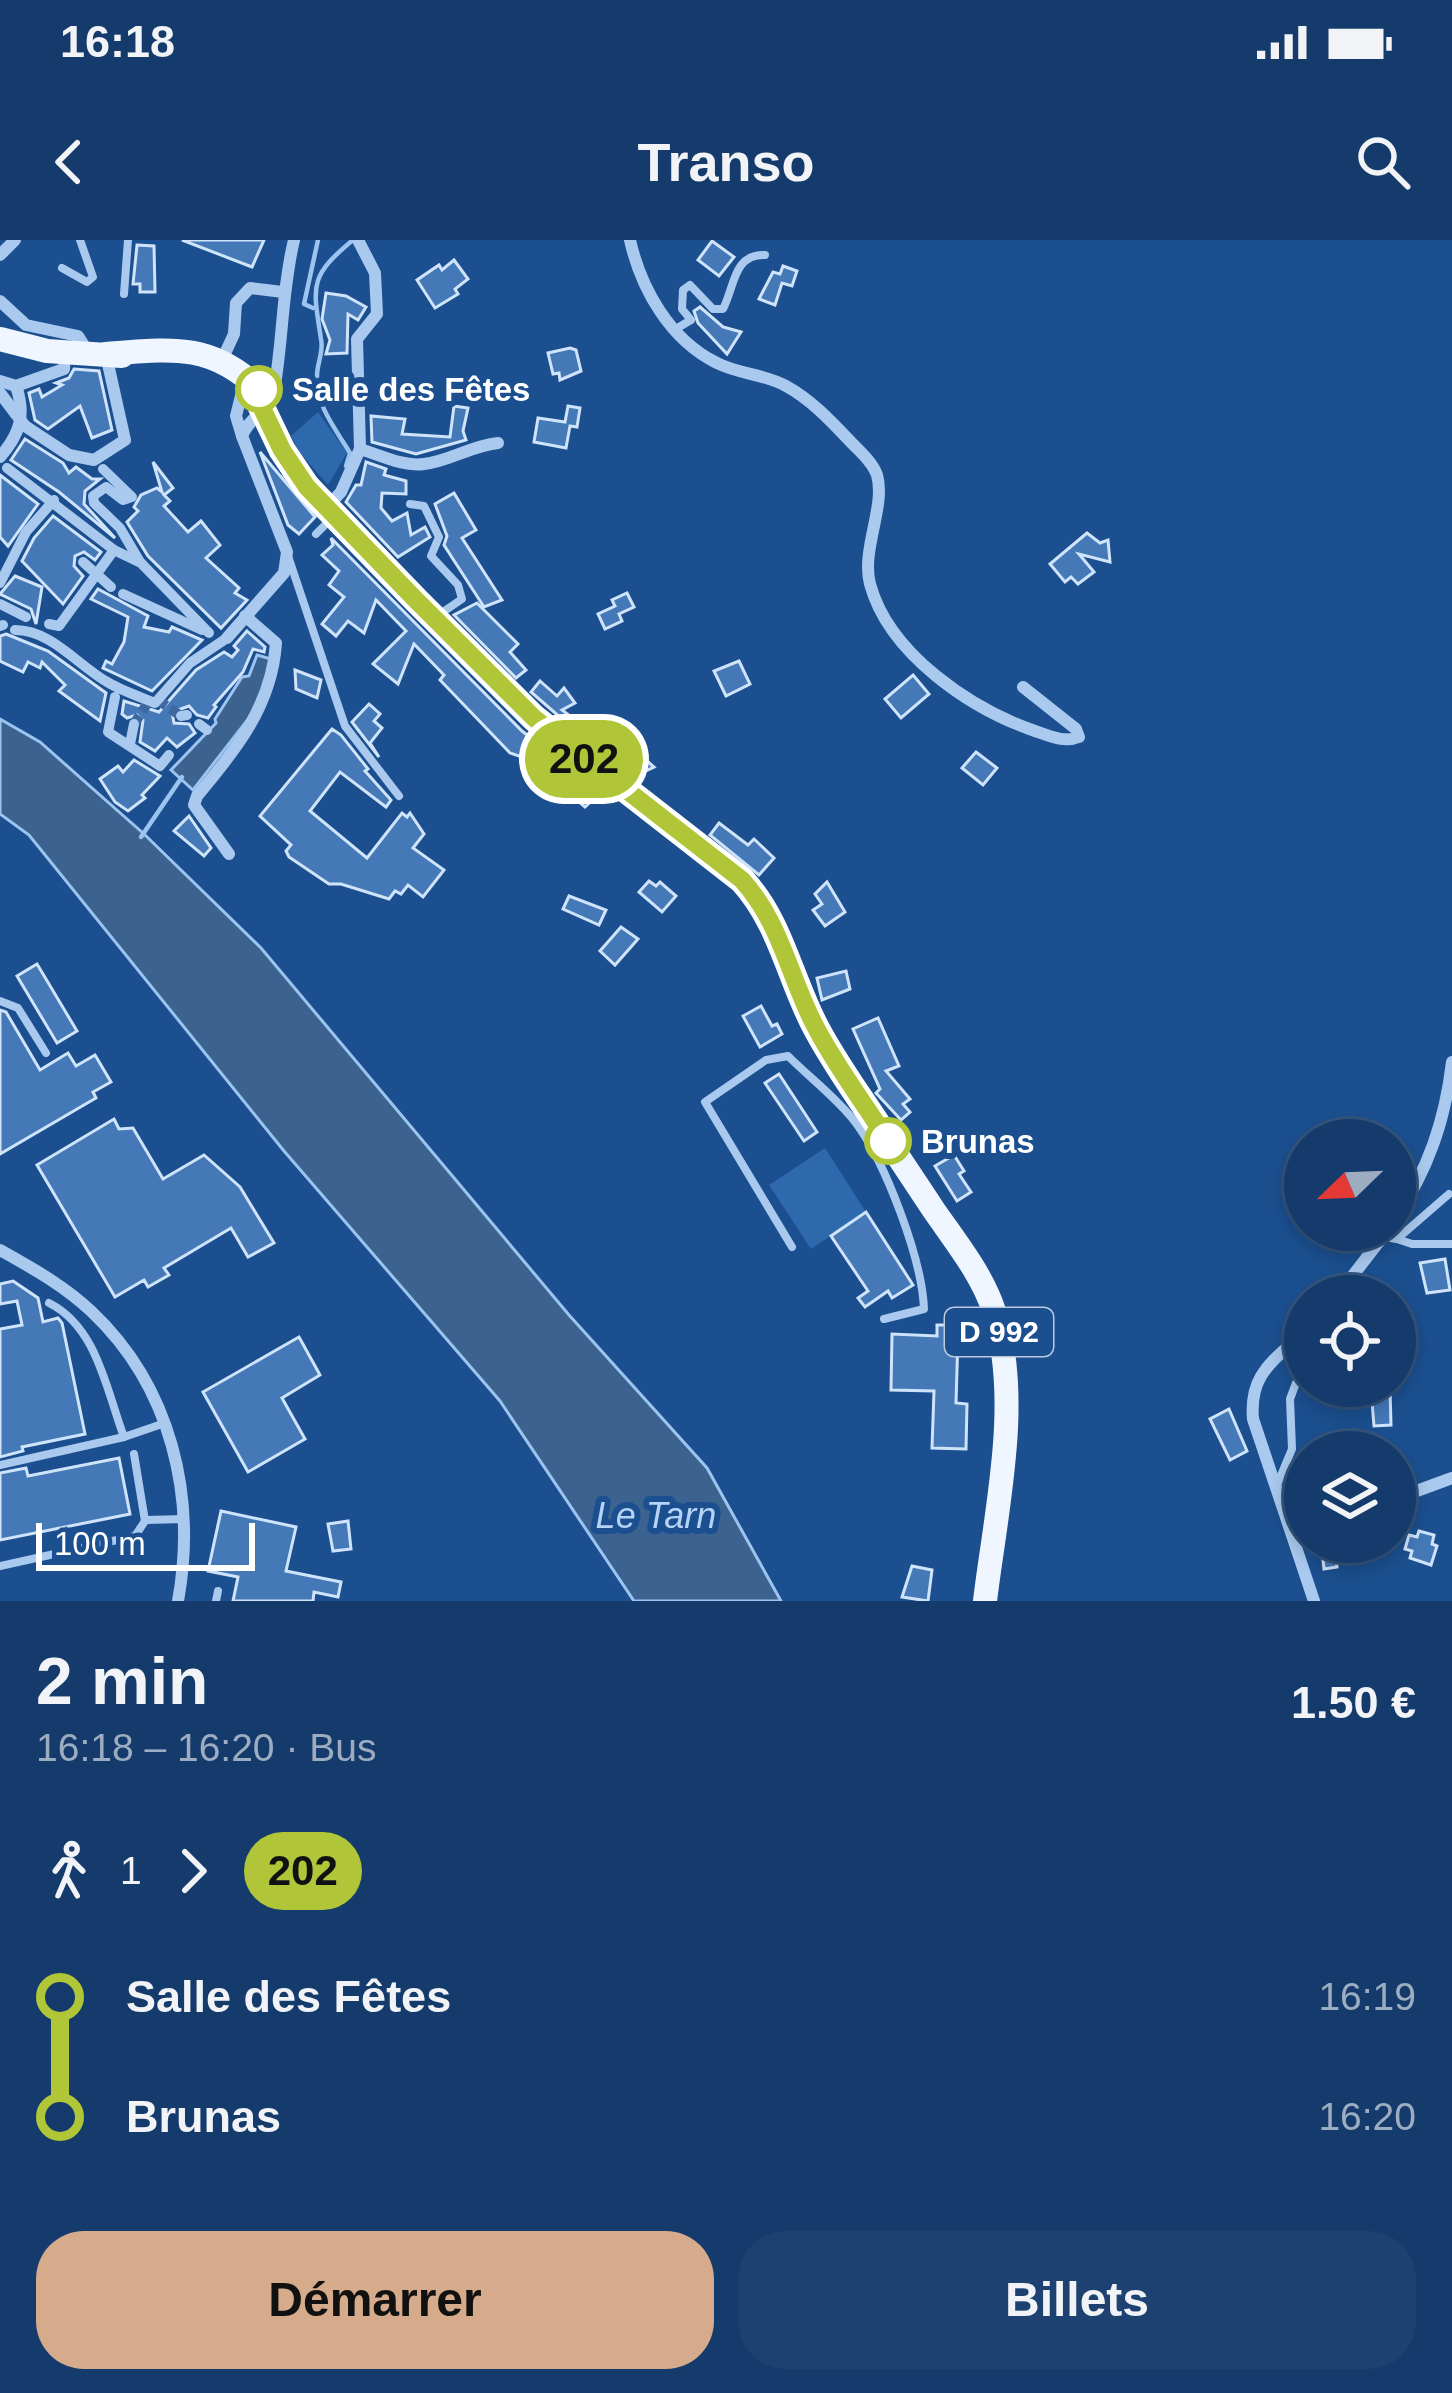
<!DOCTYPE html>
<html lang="fr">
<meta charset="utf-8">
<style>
body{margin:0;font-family:Helvetica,sans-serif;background:#1d4271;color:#f1f3f6;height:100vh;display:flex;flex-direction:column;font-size:45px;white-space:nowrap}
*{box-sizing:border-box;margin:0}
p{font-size:39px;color:#9dadc1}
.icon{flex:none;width:66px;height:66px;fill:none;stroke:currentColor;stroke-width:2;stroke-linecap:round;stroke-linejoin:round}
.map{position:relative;height:1361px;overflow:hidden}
.sheet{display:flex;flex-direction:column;background:#143b6b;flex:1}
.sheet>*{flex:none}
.badge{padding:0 24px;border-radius:39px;font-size:42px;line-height:78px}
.needle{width:78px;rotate:247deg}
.buttons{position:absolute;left:1284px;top:879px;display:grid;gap:24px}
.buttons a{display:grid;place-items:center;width:132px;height:132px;border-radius:50%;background:#143b6b;box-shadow:0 6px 18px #0003,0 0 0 3px #33557e;font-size:60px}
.scale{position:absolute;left:36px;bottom:30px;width:219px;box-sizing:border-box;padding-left:12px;border:6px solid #fff;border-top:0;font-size:33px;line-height:42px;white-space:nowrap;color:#fff;-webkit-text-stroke:9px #1b4f8f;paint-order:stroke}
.map>.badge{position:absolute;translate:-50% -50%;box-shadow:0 0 0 6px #fff}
.legs{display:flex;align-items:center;gap:18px;height:132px;padding:0 36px;font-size:39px}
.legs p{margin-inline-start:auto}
.head{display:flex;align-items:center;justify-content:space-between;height:204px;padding:0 36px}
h1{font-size:66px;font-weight:800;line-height:90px}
.button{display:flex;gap:24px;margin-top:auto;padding:24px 36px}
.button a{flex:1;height:138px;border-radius:48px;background:#d6ab8b;color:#111;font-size:48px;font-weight:800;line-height:138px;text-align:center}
.button a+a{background:#1d4271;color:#f1f3f6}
ul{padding:0 36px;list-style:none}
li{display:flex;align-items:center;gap:42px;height:120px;font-size:45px}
li i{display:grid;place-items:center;width:18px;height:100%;margin:0 15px;background:currentColor}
li i::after{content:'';width:30px;height:30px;margin:-15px;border:9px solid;border-radius:50%;background:#143b6b}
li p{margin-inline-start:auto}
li:first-child i{background:linear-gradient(#0000 50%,currentColor 0)}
li:last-child i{background:linear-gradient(currentColor 50%,#0000 0)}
.status{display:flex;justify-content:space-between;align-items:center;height:84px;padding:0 60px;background:#143b6b;direction:ltr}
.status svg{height:33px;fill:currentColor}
header{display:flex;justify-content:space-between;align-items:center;height:156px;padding:0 36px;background:#143b6b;font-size:54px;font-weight:800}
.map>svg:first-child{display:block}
</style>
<div class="status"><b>16:18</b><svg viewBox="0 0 49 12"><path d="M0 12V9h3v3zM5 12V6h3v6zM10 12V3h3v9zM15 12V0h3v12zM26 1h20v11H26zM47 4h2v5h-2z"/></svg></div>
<header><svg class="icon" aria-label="back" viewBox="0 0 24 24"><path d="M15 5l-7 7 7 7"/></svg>Transo<svg class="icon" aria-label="search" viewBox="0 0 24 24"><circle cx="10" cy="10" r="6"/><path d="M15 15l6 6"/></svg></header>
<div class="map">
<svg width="1452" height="1361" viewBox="0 0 1452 1361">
<rect width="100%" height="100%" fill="#1b4f8f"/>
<g fill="#2e69ad">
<polygon points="318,172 347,213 328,245 299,212 291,196"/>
<polygon points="825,908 866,972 811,1009 769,945"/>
</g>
<g fill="#3c6290" stroke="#9cc4f0" stroke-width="3">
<polygon points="257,415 271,419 259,465 193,550 171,530 216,483 215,479 242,437 249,436"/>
<polygon points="0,479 40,502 144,594 261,708 569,1075 707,1228 781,1361 634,1361 500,1161 284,911 29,595 0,574"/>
</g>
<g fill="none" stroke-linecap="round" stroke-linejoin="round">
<g stroke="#9cc4f0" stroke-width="4.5">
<polyline points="313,68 304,64 318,0"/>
<path d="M346,226L350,213C335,188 316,166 317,136C317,123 324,111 321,99C313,46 308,37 353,0"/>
<polyline points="141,597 182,537"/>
</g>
</g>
<g fill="#4478b7" stroke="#cfe3fa" stroke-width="3">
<polygon points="182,0 264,0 252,27"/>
<polygon points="712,1 734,17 719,36 698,20"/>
<polygon points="137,5 154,6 155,52 140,52 140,44 133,44"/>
<polygon points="454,20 468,39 455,49 458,54 435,68 417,40 439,25 442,30"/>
<polygon points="783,26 797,31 792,46 782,43 775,65 759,59 773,32 780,34"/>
<polygon points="326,53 346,56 366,67 358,80 348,74 347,113 326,114 330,100 322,79"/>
<polygon points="700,67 723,87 741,92 727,114 698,83 694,71"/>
<polygon points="570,108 576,110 581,131 560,140 559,133 553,134 548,113"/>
<polygon points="74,129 99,131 112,190 92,198 80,166 48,189 35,180 29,153 39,149 42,157 62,145 56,143 69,138"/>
<polygon points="454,166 468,168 463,191 466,200 416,214 372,202 371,176 405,179 402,194 450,197"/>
<polygon points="568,166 580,168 577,187 570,186 566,208 534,202 538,178 565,182"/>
<polygon points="25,199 63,223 69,233 76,227 92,239 100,239 85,251 84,264 115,298 59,252 11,220"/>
<polygon points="260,212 315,277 299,294 288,285"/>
<polygon points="153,222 173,248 164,255 170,261 164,266 188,292 201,281 220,305 206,318 239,348 235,353 247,360 221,388 148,316 127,282 138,271 134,267 141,255 157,248 162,252"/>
<polygon points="366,222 386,229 384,235 406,241 406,254 382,253 381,268 392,281 407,273 411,295 425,287 430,297 398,317 346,262 356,245 361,245"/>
<polygon points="0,235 38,264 8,306 0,297"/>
<polygon points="454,253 476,290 462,298 502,360 484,367 444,305 447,296 435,264"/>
<polygon points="53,276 101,312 95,320 84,312 75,316 74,326 83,336 63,364 22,321 34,298"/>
<polygon points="1087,293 1100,303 1108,300 1110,322 1079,314 1094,332 1078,344 1071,337 1065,342 1050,324"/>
<polygon points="331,298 522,491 601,552 585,567 528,519 510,513 440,440 444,435 414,404 398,444 373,424 406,391 376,360 364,393 348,381 336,396 322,384 344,357 329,345 339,331 322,315 333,305"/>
<polygon points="15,336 42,347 36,384 31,369 0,354"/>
<polygon points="98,349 148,376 144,387 169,392 172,387 202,400 152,451 103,428 106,421 112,424 124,402 128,377 91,359"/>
<polygon points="627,353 634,367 619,374 622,381 605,389 598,374 615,366 612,360"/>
<polygon points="477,363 518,404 510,412 526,430 516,438 454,375"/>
<polygon points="247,391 265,407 264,412 253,409 243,432 214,465 216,467 208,478 197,475 189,466 172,472 174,483 189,484 195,493 177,507 167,498 155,511 140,502 143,480 137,475 127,478 122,474 124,461 159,472 196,430 224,412 232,417 238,410 234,406"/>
<polygon points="6,394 48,411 106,453 100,481 59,451 65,445 42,422 40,428 28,422 23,432 0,421 0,396"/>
<polygon points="739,421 750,444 726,456 714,431"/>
<polygon points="295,430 321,440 317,458 296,449"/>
<polygon points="913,435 929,454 901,478 885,459"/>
<polygon points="540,441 557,456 564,448 575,463 562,470 582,485 577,492 531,452"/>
<polygon points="369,464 380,474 374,481 382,488 370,503 379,517 352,482"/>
<polygon points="332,489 341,495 368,529 365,531 391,560 386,567 340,532 310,571 367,618 402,573 407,577 410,573 424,594 413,608 444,630 423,657 408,645 401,654 395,651 389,659 341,644 329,644 289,617 286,611 291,605 260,576"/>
<polygon points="612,498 635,515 638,513 654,527 635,536 602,511"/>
<polygon points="976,512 997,528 983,545 962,528"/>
<polygon points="134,520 160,536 142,555 145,558 128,571 115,562 100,539 118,526 123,532"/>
<polygon points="189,576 211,608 204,616 174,591"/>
<polygon points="719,583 748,605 754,599 774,618 759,635 710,595"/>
<polygon points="649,641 656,646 660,642 676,656 662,672 639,652"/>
<polygon points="827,642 845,672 825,686 813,670 822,664 815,654"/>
<polygon points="569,656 606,670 599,685 563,669"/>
<polygon points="621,687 638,699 615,725 600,711"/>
<polygon points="37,724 77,791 57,803 17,736"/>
<polygon points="846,731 850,749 822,760 817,738"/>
<polygon points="761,766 772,786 777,784 782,794 760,807 743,776"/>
<polygon points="0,770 6,772 40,830 68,813 76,826 95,815 111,842 93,852 96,858 0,914"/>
<polygon points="878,778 899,826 886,831 910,859 903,864 910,872 901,880 876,853 880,849 853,789"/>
<polygon points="779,834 817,892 804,901 765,843"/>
<polygon points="114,879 119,889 133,888 163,939 204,915 240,947 274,1003 248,1017 231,988 164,1028 169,1035 148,1047 144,1040 115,1057 37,925"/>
<polygon points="954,915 964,931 959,934 971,952 957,961 935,926"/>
<polygon points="866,972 913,1045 892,1058 888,1051 865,1067 858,1058 868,1051 831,996"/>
<polygon points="1445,1019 1450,1050 1427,1053 1420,1023"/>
<polygon points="13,1041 38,1058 43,1082 58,1078 62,1083 85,1194 22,1207 23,1211 0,1217 0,1089 22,1085 17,1061 0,1064 0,1044"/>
<polygon points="937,1085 952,1085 952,1096 958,1096 956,1163 967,1164 966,1209 932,1208 934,1151 891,1150 892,1094 937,1096"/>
<polygon points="299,1097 320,1135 282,1158 305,1199 248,1232 203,1152"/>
<polygon points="1390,1149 1391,1185 1374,1186 1371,1150"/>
<polygon points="1229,1169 1247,1211 1230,1220 1210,1179"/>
<polygon points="119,1218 130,1274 0,1300 0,1233 26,1228 28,1236"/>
<polygon points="221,1271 296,1287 286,1331 341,1342 338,1357 314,1352 313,1361 233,1361 238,1337 208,1331"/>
<polygon points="348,1281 351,1309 333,1311 328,1284"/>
<polygon points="1419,1291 1434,1295 1432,1304 1437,1306 1431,1325 1410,1318 1412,1311 1405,1309 1409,1295 1417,1297"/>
<polygon points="1321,1302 1342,1302 1344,1315 1336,1316 1337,1327 1324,1329"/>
<polygon points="912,1326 932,1330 928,1361 902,1357"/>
</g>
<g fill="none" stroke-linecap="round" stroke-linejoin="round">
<g stroke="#3d69a0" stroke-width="10" stroke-dasharray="10 5" stroke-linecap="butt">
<polyline points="158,460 181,476"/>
<polyline points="134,484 149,461"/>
</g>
<g stroke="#a9c9ee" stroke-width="8">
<polyline points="62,28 87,42 93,37 80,0"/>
<polyline points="124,54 128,0"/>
<path d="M674,90L691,80L682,69L683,50L690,45L713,69H723C735,46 733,14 765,15"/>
<polyline points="410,264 424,266 439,297 431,316 458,345 462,359 440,374"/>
<polyline points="316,294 333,277"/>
<polyline points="288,316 345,486 399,556"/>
<polyline points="0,761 18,768 46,813"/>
<polyline points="1385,997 1397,999 1449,954"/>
<polyline points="1397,999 1412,1004 1452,1004"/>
<path d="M792,1007L705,862L766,820L788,816C810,838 838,859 856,883C886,924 922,1019 924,1069L884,1079"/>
<path d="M49,1063C97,1087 106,1149 124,1197"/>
<polyline points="0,1225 124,1197 165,1183"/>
<polyline points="1277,1245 1292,1209 1290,1159 1296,1143"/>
<polyline points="146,1280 184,1279"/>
<polyline points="0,1326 135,1296 145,1281 134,1214"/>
<polyline points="216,1361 218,1351"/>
</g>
<g stroke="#a9c9ee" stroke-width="10">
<polyline points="7,228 114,310 141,323 209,393"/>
<polyline points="103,229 132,257 123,260 106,247 93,256 94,263 120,288 140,322"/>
<polyline points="83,322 111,347"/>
<polyline points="0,343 26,292 54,260"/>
<polyline points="123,354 202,390"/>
<polyline points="0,364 26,377"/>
<polyline points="49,384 59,386 114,310"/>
<polyline points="0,386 3,385"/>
<path d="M15,390C52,390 78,426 109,443C123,451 140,457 155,463L190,423L227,398"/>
<polyline points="115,457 108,492 160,526 169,515"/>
<polyline points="181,476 187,475"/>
<polyline points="199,484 207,490"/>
<polyline points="130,504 134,484"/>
</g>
<g stroke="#a9c9ee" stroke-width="12">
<path d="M630,0C641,49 670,100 717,123C738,134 765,134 786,146C810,159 830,180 848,199C858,210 872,221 877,235C886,266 861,310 870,344C889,414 971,469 1035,491C1049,496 1064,503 1079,497L1076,489L1023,447"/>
<polyline points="0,15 15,0"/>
<polyline points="0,61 26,85 78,96 88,112"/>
<polyline points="224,125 222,120 234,94 236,63 250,48 283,52"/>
<polyline points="0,141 16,146 64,129 65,112"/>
<path d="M243,148L236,176L242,196C249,177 270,170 274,151C283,100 282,50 294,0"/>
<polyline points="0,153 16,174"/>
<polyline points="25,186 69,215 94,220 125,200 106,115"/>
<path d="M360,209C380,215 403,227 424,224C450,221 470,206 498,203"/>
<path d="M0,217C20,194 26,175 16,146"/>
<polyline points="328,266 341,252 360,209 357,99 377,74 375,33 358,0"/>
<polyline points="227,398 284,333 287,312 242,196"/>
<path d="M229,614L194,565L197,556C236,510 272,465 276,403L245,376"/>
<path d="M1395,979C1428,930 1445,881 1452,822"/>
<path d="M0,1010C32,1028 65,1046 92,1072C171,1147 197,1256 178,1361"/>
<polyline points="1337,1056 1388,990"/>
<path d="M1305,1091C1274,1121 1249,1133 1253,1179L1314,1361"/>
<polyline points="1395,1259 1452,1238"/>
<polyline points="1284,1267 1305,1268"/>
</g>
<g stroke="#f0f6ff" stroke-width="24">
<polyline points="0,99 47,111 122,116"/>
<path d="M106,114C170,109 210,102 259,149V162L294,231L415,359L534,479L741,640C786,689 795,754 829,809C862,863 898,916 933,969C955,1001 982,1034 994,1071C1022,1162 996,1269 985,1361"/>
</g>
<polyline stroke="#a9c9ee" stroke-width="12" points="16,174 25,186"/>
</g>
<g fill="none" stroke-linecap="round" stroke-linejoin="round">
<defs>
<path id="line-1" d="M259,149V162L282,210L307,247L415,359L534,478L742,640C780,682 788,732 813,782C834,824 863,861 888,901"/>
</defs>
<use href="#line-1" stroke="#fff" stroke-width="27"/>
<use href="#line-1" stroke="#b0c638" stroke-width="18"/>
</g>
<g fill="#fff" stroke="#b0c638" stroke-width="6">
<circle cx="259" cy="149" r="21"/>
<circle cx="888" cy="901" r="21"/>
</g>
<g text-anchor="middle" stroke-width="12" stroke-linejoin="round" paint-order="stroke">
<rect fill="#1b4f8f" stroke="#bbcadd" stroke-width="3" x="945" y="1068" width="108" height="48" rx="9"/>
<g font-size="30" font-weight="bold" fill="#fff">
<text x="999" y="1102">D 992</text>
</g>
<g font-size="33" font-weight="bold" fill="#fff" stroke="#1b4f8f" text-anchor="start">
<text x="292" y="161">Salle des Fêtes</text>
<text x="921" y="913">Brunas</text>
</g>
<g font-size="36" font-style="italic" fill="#b5d3f5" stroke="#1b4f8f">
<text x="656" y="1288">Le Tarn</text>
</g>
</g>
</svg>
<div class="buttons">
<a><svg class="needle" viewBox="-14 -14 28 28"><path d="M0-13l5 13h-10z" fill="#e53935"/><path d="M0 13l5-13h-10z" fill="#9dadc1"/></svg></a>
<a><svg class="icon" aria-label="locate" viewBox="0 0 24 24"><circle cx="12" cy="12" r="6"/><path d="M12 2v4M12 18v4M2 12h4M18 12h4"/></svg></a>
<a><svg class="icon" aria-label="layers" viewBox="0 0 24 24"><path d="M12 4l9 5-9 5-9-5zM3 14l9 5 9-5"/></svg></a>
</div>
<div class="scale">100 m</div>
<b class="badge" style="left:584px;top:519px;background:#b0c638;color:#111">202</b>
</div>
<section class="sheet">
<div class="head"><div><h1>2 min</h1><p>16:18 – 16:20 · Bus</p></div><b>1.50 €</b></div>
<div class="legs"><svg class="icon" aria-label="walk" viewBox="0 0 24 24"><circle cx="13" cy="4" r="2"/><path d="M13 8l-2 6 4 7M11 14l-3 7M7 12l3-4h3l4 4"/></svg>1<svg class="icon" aria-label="forward" viewBox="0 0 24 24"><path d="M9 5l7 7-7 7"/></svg><b class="badge" style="background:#b0c638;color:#111">202</b></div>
<ul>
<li><i style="color:#b0c638"></i><b>Salle des Fêtes</b><p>16:19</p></li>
<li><i style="color:#b0c638"></i><b>Brunas</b><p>16:20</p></li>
</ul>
<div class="button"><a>Démarrer</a><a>Billets</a></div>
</section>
